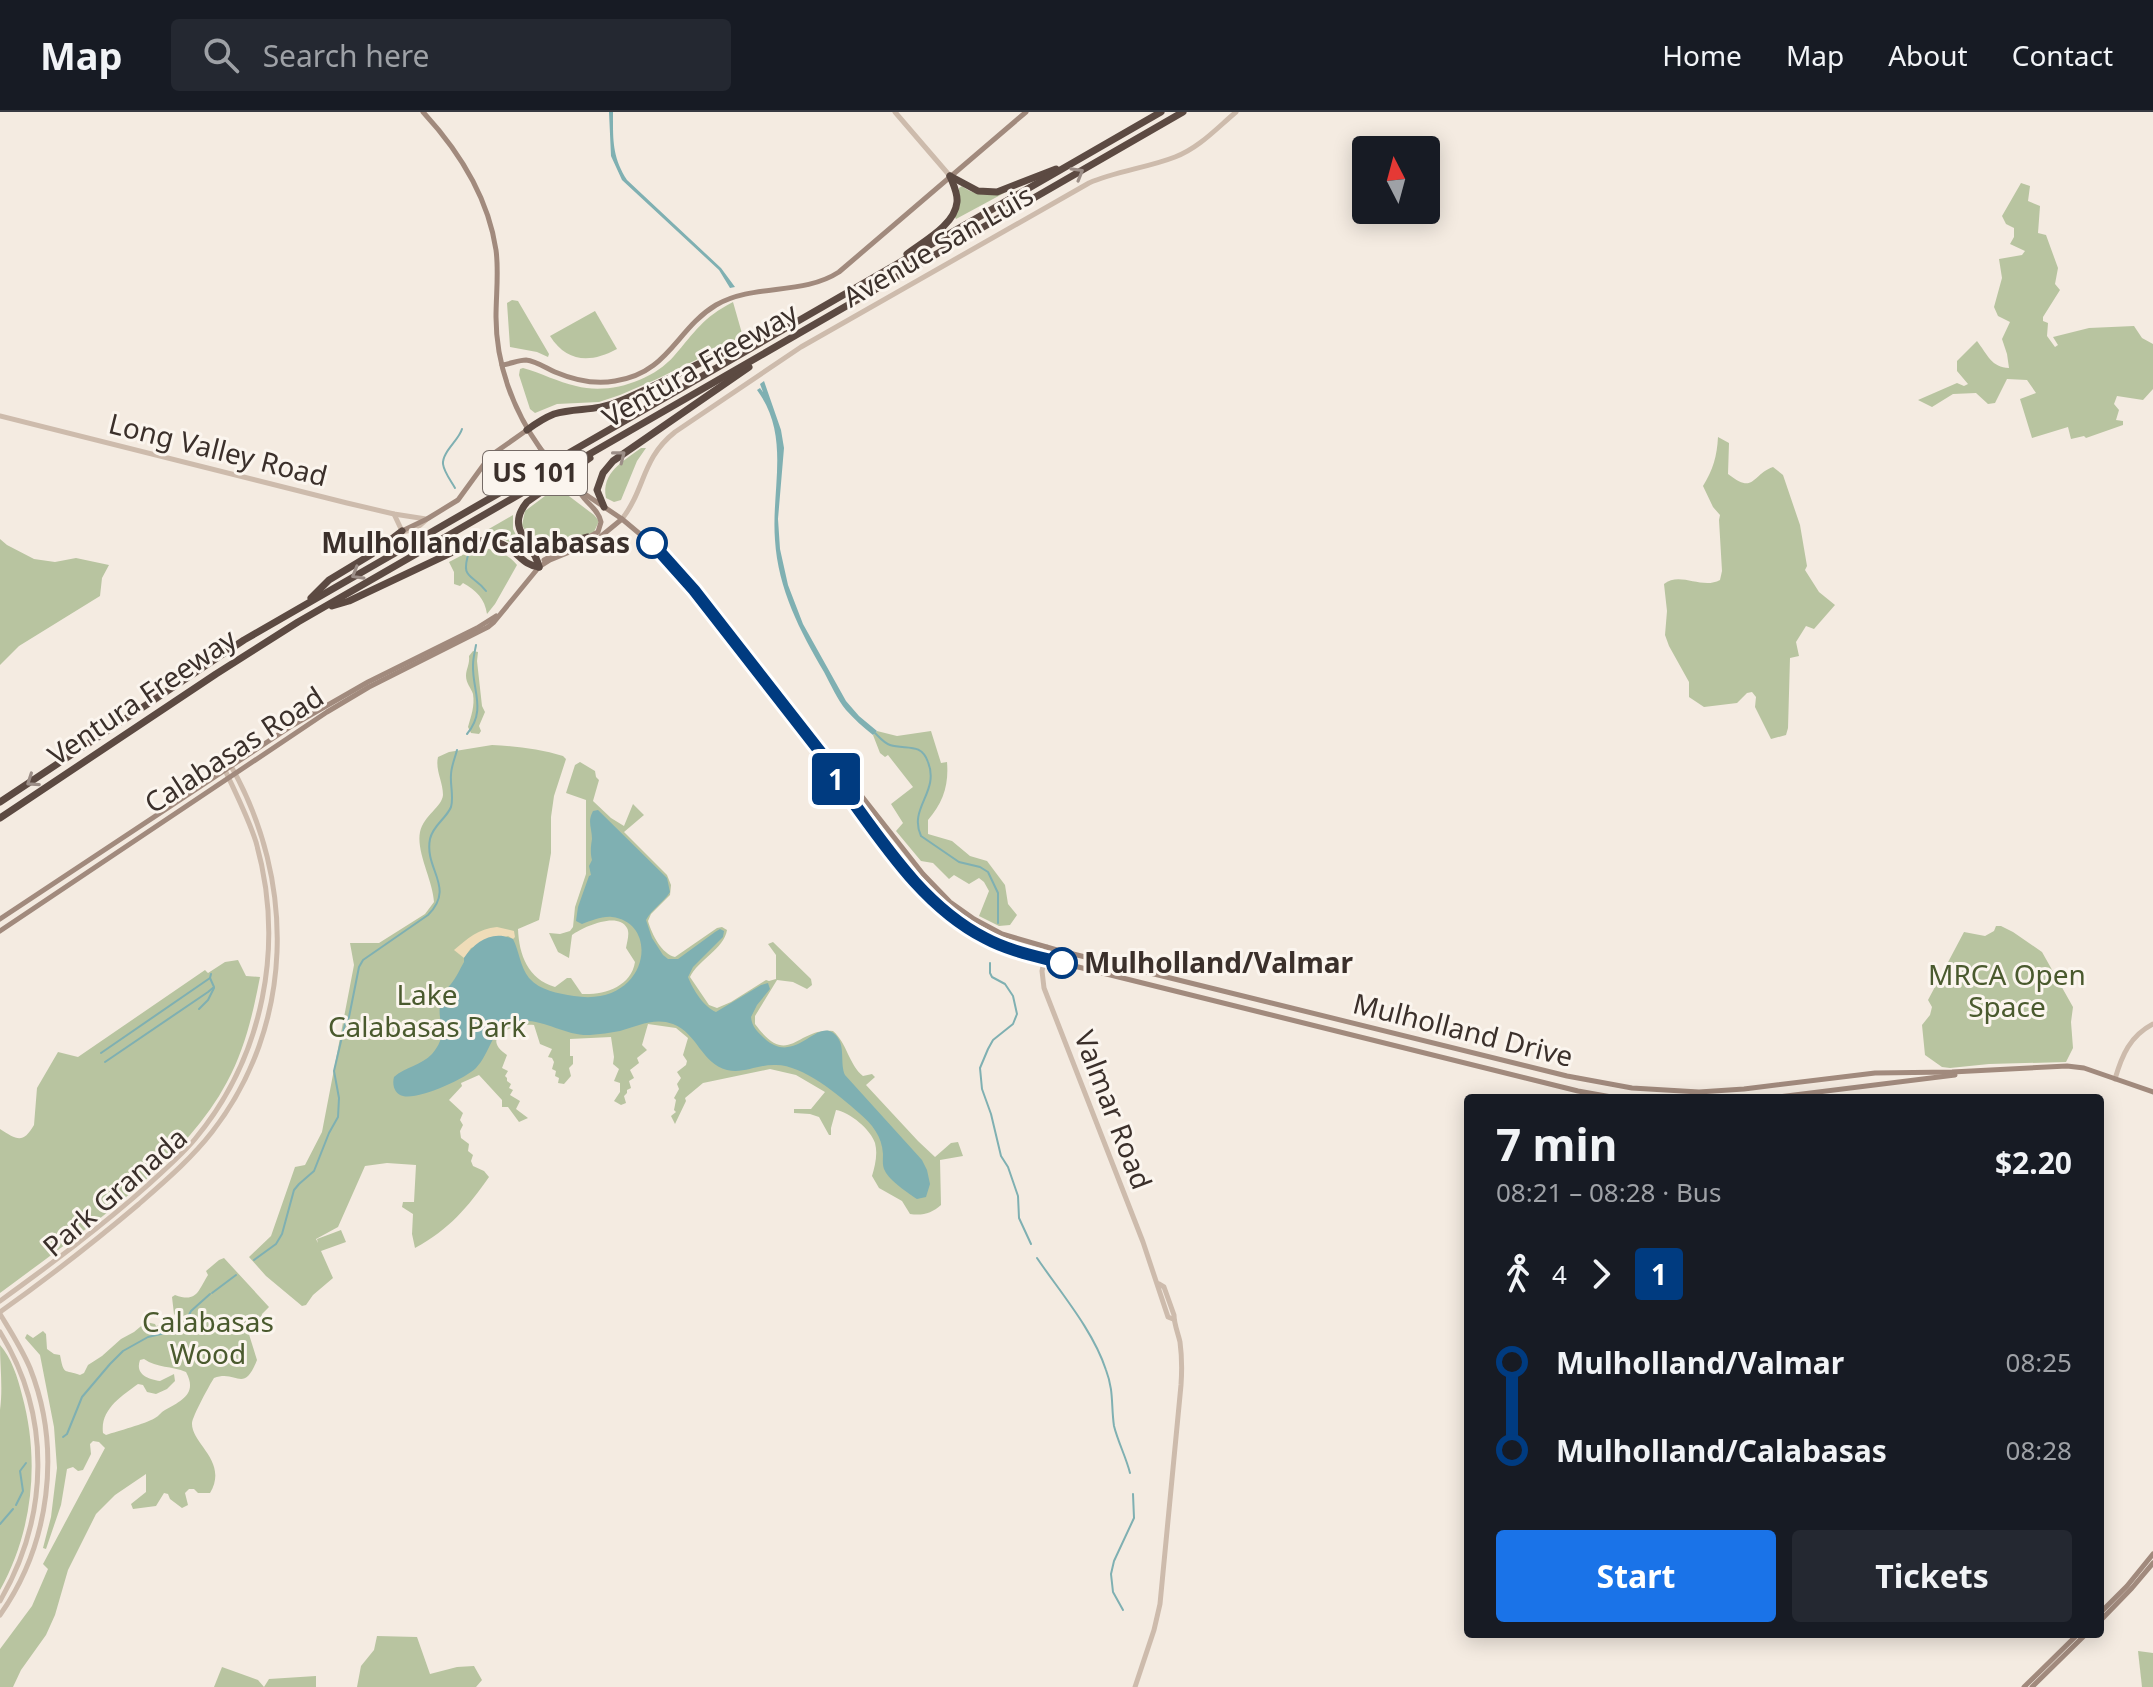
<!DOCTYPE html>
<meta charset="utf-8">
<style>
body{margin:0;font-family:"Noto Sans",sans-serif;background:#242831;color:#f1f3f6;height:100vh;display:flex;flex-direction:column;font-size:30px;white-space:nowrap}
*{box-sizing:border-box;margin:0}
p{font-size:26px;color:#9ea1a6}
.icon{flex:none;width:44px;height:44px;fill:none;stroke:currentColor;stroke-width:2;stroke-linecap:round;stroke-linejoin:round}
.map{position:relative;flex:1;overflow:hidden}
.sheet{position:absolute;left:1464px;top:982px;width:640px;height:544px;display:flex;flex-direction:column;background:#171b24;border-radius:8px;box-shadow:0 4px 20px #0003}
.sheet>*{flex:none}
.badge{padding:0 16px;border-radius:6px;font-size:28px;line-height:52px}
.needle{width:52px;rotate:354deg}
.fabs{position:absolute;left:1352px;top:24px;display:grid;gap:16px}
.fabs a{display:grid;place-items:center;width:88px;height:88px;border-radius:8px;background:#171b24;box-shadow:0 4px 20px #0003;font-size:40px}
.map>.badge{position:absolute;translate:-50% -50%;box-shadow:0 0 0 4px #fff}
.legs{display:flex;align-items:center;gap:12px;height:88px;padding:0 32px;font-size:26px}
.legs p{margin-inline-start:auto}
.headline{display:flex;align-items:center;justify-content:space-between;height:136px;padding:0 32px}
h1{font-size:44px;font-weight:700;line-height:60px}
.primary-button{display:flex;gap:16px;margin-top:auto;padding:16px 32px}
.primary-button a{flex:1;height:92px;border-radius:8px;background:#1a73e8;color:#fff;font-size:32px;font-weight:700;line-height:92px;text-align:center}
.primary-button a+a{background:#242831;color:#f1f3f6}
ul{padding:0 32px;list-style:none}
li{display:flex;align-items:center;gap:28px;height:88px;font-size:30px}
li i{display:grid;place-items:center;width:12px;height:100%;margin:0 10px;background:currentColor}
li i::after{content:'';width:20px;height:20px;margin:-10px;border:6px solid;border-radius:50%;background:#171b24}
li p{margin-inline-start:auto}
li:first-child i{background:linear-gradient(#0000 50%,currentColor 0)}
li:last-child i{background:linear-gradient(currentColor 50%,#0000 0)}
header{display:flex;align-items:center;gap:48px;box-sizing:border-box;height:112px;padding:0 40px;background:#171b24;border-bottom:2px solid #363941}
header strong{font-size:38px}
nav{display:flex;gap:44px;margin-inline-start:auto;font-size:28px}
.search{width:560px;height:72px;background:#242831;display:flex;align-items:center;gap:20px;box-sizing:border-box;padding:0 28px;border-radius:8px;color:#9ea1a6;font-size:30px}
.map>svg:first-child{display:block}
</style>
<header>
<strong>Map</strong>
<div class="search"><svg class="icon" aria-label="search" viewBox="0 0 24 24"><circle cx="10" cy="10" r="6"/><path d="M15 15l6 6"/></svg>Search here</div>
<nav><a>Home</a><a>Map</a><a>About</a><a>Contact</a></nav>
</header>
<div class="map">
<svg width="2153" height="1575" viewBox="0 0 2153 1575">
<rect width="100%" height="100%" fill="#f4ebe1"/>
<g fill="#b8c4a0" fill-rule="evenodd">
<path d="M2021,71L2030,74L2028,89L2040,94L2038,121L2046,123L2058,156L2055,172L2060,178L2043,205V209L2048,211L2047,224L2055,235L2058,233L2053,225L2089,216L2134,214L2142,226L2153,232V277L2143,288L2117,284L2114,292L2119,298L2116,308L2123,309V313L2086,326L2084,324L2071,327L2068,315L2032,326L2020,287L2036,281L2027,268L2007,267L1995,291L1988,292L1976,281L1953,282L1932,295L1918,288L1957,271L1964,274L1968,272L1957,259V249L1977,229C1987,242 1992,256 2009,256L2007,242L2002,227L2010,210L1998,204L1994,195L2002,166L1999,147L2022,143L2025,139L2010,132L2014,125V116L2006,112L2002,104Z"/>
<path d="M962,74C976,85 990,83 1006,80L956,107L954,104L959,90V76Z"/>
<polygon points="512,188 518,189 549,242 548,245 537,240 510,235 507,191"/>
<path d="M733,190L743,225L657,267L620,283L599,290L557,292L535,301L530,297L519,263L520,257L523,256C541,261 558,270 576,274C609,283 652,269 674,244C696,219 702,206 733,190Z"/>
<path d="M595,199L617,237C591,251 567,251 550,224Z"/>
<path d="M1718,325L1729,331L1728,362C1755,383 1751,363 1773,355L1783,363L1800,413L1807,454L1805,458L1819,480L1835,493L1814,517L1806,514L1796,530L1799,544L1790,546L1788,616L1786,623L1771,627L1755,595L1756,585L1752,580L1747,581L1737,591L1704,595L1689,585V570L1669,534L1665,523L1667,499L1664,472C1680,459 1702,478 1720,468L1722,459L1719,408L1720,403L1713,395L1703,374C1713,358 1717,344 1718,325Z"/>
<path d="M641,336H646L637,349L621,388L614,390L606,386C601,360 623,350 641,336Z"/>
<path d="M557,375L594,403L599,409L594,420C577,426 549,434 532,430L522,413L525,399Z"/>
<polygon points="513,403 513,417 520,431 518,433 507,429 487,418"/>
<polygon points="0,427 7,433 34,447 55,450 76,446 109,453 102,466 100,484 19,534 0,553"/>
<path d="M476,436C493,436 506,440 517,453L495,492L487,502C485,487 476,478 463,471L460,474L454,472V460L449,450Z"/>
<path d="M473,539L478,540L477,549L482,594L485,600L479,614L481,619L479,622L471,621L468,615C471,604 475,594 473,582C471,576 466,571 466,564C466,557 470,552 469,544Z"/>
<path d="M877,619L897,624L931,619L941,651L947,650C949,673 943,691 928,708V722L952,729L970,744L987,749L1005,773L1008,792L1017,803L1010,813L999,814L979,804L989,779L984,770L979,766L969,772L954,763L949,767L933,751L921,749L896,719L903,711L891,692L913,675L888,643L885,645L880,641L873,623Z"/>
<path d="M492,633C516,634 540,637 563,644L566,647L554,684L551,705V741L539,808L518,817C519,843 528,867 555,875L567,866H571L582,882C604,883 631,875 635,850L626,836C627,830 630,821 627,816C618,799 583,815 572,823L569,846L558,840L549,821L560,822L570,819L573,815L575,795L586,762V688L566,681L575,653L580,650L595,659L596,665L599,668L593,689L611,706L624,714L633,692L644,703L624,720L667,763L671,773L670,783L651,802L648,809C652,823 662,842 675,845L717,816L722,815L727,818C724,837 698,848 690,865L709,893L717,896L731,890L766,868L769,869L776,867V843L768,832L773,830L811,867L812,873L807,877L793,870L777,868L755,904V912C789,958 796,915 833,919C847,931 849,953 863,964L872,962L875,965L866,973L918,1029L935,1045L951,1031L958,1030L963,1044L940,1048L941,1093C932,1101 923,1104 910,1102L902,1089L879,1076L872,1064C875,1054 878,1042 875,1031C871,1018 850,1000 836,998L831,1016V1023H829L819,1005L810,1002L794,1001V997H811L825,980L796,963L770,957L703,971L685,986L686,989L675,1012L671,1004L676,1000L674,998L676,988L674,986L679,977L677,972L681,966L677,960L686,953L687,949L683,943L688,926L676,916L648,912L642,933L647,938L637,946L639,951L630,958L634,966L629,969L631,976L627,978V981L624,984L626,991L621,993L614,989L620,980V971L614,969L619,957L613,952L614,945L611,925L570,927V944H573V952L569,956L571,964L564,972L558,971L559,966L555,964L556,959L552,957L554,950L552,946L548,945L552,937L540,932L534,913C515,911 478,924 507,943L502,956L508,959L505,964L507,966V969L511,972L509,976L513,978L510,983L520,989L516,997L528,1006L519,1010L508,995H502V988L479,963L461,971L462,974L449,988L463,1001L460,1008L463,1013L460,1019L461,1026L469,1032L468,1039L473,1043L471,1049L473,1054L484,1059L489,1065C467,1096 450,1117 415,1136L412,1122L413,1102L402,1095L403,1090H414L416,1053L387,1051L365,1054L338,1115L316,1127L318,1131L317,1127L341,1118L346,1130L321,1139L333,1166L313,1183L306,1193L302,1194L266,1164L249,1145L271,1124L295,1055L305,1053L322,1020L354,853L350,831H379L425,802L434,790C433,769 416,740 420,720C424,703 442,695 443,683C443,670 435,658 438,645L449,640Z"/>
<polygon points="1996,814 2001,814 2013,820 2042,840 2073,895 2071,910 2073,936 2066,950 1989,952 1950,956 1942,955 1925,943 1922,913 1930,903 1932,895 1928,888 1964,820 1985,824 1994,819"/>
<path d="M238,848L246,864L260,865C253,901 245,937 227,970C182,1055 77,1123 0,1181V1017C17,1028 23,1032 34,1013L37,976L58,940L78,945L205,858L208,861L225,850Z"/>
<path d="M224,1146L269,1195L262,1202L261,1209L247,1216L257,1248C243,1283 237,1257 214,1266C210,1272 192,1305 192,1311C191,1332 229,1349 210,1381H198L194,1377H189L185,1381L188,1393L182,1396L170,1387L168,1382L164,1381L156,1394L133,1397L131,1392L146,1380V1362L115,1383L96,1402L68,1458L55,1503L46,1523L21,1558L13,1575H0V1537L32,1494L48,1457L43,1452L105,1336L99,1330L93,1329L90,1332L91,1342L83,1358L78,1359L73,1355L67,1357L61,1393L46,1437L43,1436L51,1405L57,1356L54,1315L40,1243L25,1226L27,1222L33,1226L43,1219L46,1222L47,1237L54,1242L60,1243C64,1264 64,1257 80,1263L84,1261L88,1253L102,1244L121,1227L134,1220L146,1210L155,1212L156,1214L168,1212L176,1204L174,1202L172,1185L175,1183C197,1191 198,1179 208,1163L206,1159L219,1148ZM144,1247C157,1256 172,1254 186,1260C198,1282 181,1289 165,1298C161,1300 159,1304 155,1306C145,1312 118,1319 106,1323L103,1321C100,1297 122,1284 138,1272L143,1273L147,1280L156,1282L167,1277L175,1269L174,1262L160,1269C147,1267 135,1262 140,1248Z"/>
<path d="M0,1233C11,1245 18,1266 22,1283C40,1348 33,1419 0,1478V1298C3,1276 0,1255 0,1233Z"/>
<polygon points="377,1524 417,1525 430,1562 457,1555 474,1554 482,1568 476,1575 357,1575 361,1554 374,1538"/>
<polygon points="2138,1539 2153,1541 2153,1575 2142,1575"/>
<polygon points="222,1555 258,1568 264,1575 214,1575"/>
<polygon points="316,1564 316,1575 264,1575 269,1567"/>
</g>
<path fill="#efdcb8" d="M497,815L514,819L515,825L513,827L508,824L471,836L464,846L454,838C468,826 478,817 497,815Z"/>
<g fill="#7fb0b2">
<path d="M609,0H613C613,28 612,44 627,68L721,156L735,175L730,176L719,158L622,68L611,44Z"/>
<path d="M764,269L781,318L784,336L778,407L780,437L788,473L803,512L846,589L859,604L877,619L873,623C863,615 854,607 846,598C837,587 831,573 824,560C800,519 778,477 775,428C771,376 791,324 757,278L760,276L763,280L760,272Z"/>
<path d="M598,698L667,766L670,780C663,791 652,797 646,808L652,826L663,843L668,847H678L715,820L720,817L724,819L723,825L693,855L688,865C693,878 704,895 716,900L761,873L768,871L770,877L757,893L751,905C752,915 757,919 764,926C797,957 819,899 838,926C845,936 840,952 845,963L922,1048L927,1058L930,1072L926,1085L917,1087C909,1082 889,1068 885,1059C882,1054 883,1048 883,1042C882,1024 872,1012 859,1001C839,983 803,953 776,953C759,952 744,962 727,958C701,951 698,922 673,912C655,905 637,914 620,919C610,921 600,922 590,923C565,924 543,906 518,909C491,912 492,940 476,956C465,967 418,988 403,984C394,982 392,972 394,965C405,955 422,953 432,942C451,920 435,910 441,888C443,880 447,877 451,872C456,866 460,857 464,850V846C476,829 492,818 513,827C519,838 520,855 529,866C541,879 557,881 574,884C648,896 662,811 612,805C602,804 591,809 582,812L576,809L578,795L589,764L591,763L589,754L592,748C590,740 591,733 592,727C592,716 587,710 593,699Z"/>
</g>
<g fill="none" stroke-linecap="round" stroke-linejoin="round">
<g stroke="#7fb0b2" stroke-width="2">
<path d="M455,376C451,369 444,360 443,352C442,340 459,328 462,317"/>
<path d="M469,440C460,468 472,461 486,479"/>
<path d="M875,621C879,625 884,631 890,633C906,638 921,630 928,650C940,680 908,696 921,724L959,750L980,755L988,760L998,781V811"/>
<path d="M467,622C487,598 472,578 473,553C473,546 475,539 476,533"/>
<polyline points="990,851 990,861 992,865 1005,872 1013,884 1017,902 1013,912 993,928 988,937 980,956 982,977 991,1002 1001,1044 1008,1055 1018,1084 1019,1106 1031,1132"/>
<polyline points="199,897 208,888 214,876"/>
<polyline points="101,941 210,866 211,862"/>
<polyline points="105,950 208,880 214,875 210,866"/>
<path d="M1037,1146C1060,1180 1093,1218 1106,1258C1114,1279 1111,1294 1114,1314C1118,1330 1126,1345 1130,1361"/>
<path d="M254,1148L276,1132L282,1122L294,1078L299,1072L314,1059L329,1021L338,1005L339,986L334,959L345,912L349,905L359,855L363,848L428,803C456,775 424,758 430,727C433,713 446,707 451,695C454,685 450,673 451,663C451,655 455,646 457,638"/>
<polyline points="212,1181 236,1163"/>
<polyline points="63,1325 67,1322 82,1285 110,1252 123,1239 148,1225 182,1217 191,1199 210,1182"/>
<polyline points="16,1393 23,1379 20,1359 26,1351"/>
<polyline points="0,1412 13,1397"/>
<polyline points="1123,1498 1113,1480 1111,1462 1114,1449 1134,1406 1133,1382"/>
</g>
<g stroke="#cdbbac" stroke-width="5">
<polyline points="895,0 950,64"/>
<polyline points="0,304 347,391 394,402 426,407"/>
<path d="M394,402L402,419C412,421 420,414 426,408"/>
<path d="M622,407C646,376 641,347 675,320L801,235L1089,71C1116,59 1147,56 1175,45C1199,36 1217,16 1236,0"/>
<polyline points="1047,835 1042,859 1044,876 1143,1130 1168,1205 1173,1207"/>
<path d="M2115,967C2122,943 2130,924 2153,912"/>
<path d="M0,1189C51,1152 101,1115 148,1073C164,1058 181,1044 195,1027C264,944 285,833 256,730C248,705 236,682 225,658"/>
<path d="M0,1200C48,1166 94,1130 139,1092C165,1069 191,1047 212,1020C295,913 296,769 231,654"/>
<path d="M0,1202C11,1220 22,1237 30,1256C62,1337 50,1432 0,1503"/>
<path d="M0,1220C52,1304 49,1405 0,1489"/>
<path d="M1135,1575L1154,1518L1160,1492L1181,1273C1182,1259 1182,1245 1180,1230C1178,1221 1174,1212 1174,1203L1164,1175L1159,1172"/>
</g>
<g stroke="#a18a7d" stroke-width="5">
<path d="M423,0C459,39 488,84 496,138C499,160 496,182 496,205C496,252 513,298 540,336"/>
<path d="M502,253C510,252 519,248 526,248C536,249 546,256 555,260C574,268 594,273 615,269C669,261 676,217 716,193C754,171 802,184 839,160L1026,0"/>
<polyline points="579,378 622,407 665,443 750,547 825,646 827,655 914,769 935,791 976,821 1004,835 1034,844 1578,979 1617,986"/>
<path d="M581,382C587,392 599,398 601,410L598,420L587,426"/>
<polyline points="402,419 427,407 458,388 490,344 527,318"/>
<polyline points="544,448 578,430"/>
<polyline points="825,646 834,649 923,762 950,790 974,807 1002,822 1057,838 1567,964 1632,976 1699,980 1744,977 1875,961 1952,960 2067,954 2084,956 2153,980"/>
<polyline points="0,807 293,613 368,570 477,516 496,504"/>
<polyline points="0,819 327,600 369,575 488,515 494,510 539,455 550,448 594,430 622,407"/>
<polyline points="1770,986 1955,963"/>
<polyline points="2100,1501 2127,1474 2153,1442"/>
<polyline points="2100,1509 2132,1476 2153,1451"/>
<polyline points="2024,1575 2078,1522"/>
<polyline points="2032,1575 2086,1522"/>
</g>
<g stroke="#5c4a42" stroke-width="7">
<polyline points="950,64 978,79 997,80 1056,57"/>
<path d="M907,142C924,129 955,113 957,90C958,81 953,72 950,64"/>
<path d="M527,318C535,312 544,306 554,302C576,295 596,300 620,289C664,271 705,245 751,231"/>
<polyline points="604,395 597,378 603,361 613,349 749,255"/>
<polyline points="530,436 543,437 588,425"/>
<path d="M539,455C534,429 504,418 527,390L590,346"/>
<polyline points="311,486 329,468 372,442 402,419"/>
<path d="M332,494L349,489L476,429C516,425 516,453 539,455"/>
<polyline points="0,690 244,528 1161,0"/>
<polyline points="0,706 216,562 298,510 1183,0"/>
</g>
<polyline stroke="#a18a7d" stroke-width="5" points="540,336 561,361 579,378"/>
</g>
<defs><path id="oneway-chevron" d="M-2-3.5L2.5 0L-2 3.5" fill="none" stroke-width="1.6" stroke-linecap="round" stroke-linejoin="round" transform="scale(2)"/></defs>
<g stroke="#9c8e87">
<use href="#oneway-chevron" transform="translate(1078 61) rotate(-30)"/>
<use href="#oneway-chevron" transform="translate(620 344) rotate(-38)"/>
<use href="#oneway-chevron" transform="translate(357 462) rotate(150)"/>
<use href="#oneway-chevron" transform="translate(32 669) rotate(146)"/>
</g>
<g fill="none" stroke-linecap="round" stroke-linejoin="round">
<defs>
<path id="line-1" d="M652,431L694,478L825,646L827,655C874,715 915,790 985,826C1009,839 1036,844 1062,851"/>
</defs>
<use href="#line-1" stroke="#fff" stroke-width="18"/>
<use href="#line-1" stroke="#003b80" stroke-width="12"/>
</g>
<g fill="#fff" stroke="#003b80" stroke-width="4">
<circle cx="652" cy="431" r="14"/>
<circle cx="1062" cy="851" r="14"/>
</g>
<g text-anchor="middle" stroke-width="6" stroke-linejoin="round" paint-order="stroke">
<rect fill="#fbf5ee" stroke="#756b66" stroke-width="2" x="483" y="339" width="104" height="44" rx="6"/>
<g font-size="26" font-weight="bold" fill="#3b302b">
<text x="535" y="370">US 101</text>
</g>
<g font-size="28" fill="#3b302b" stroke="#fbf5ee">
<text transform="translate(938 134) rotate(-30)" y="10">Avenue San Luis</text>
<text transform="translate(700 253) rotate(-30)" y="10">Ventura Freeway</text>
<text transform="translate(218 338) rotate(14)" y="10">Long Valley Road</text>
<text transform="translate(142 585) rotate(-34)" y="10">Ventura Freeway</text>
<text transform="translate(234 638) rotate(-33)" y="10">Calabasas Road</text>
<text transform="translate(1463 918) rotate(14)" y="10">Mulholland Drive</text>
<text transform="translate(1113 998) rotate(69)" y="10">Valmar Road</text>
<text transform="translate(115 1080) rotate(-41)" y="10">Park Granada</text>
</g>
<g font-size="28" font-weight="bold" fill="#3b302b" stroke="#fbf5ee" text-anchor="end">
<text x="630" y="441">Mulholland/Calabasas</text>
<text x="1084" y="861" text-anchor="start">Mulholland/Valmar</text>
</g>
<g font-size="28" fill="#4a5a2e" stroke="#fbf5ee">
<text x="2007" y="873">MRCA Open<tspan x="2007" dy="32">Space</tspan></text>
<text x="427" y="893">Lake<tspan x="427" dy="32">Calabasas Park</tspan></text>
<text x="208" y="1220">Calabasas<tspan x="208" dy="32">Wood</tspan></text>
</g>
</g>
</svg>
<div class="fabs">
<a><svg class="needle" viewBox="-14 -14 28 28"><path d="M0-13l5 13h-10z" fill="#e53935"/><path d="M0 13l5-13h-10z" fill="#9ea1a6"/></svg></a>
</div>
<b class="badge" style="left:836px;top:667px;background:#003b80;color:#fff">1</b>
<section class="sheet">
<div class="headline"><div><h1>7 min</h1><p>08:21 – 08:28 · Bus</p></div><b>$2.20</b></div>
<div class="legs"><svg class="icon" aria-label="walk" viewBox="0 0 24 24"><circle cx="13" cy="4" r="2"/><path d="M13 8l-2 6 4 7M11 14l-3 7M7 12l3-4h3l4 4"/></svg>4<svg class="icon" aria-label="forward" viewBox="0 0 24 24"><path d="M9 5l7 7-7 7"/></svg><b class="badge" style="background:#003b80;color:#fff">1</b></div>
<ul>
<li><i style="color:#003b80"></i><b>Mulholland/Valmar</b><p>08:25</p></li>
<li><i style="color:#003b80"></i><b>Mulholland/Calabasas</b><p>08:28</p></li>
</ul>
<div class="primary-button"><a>Start</a><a>Tickets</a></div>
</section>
</div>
